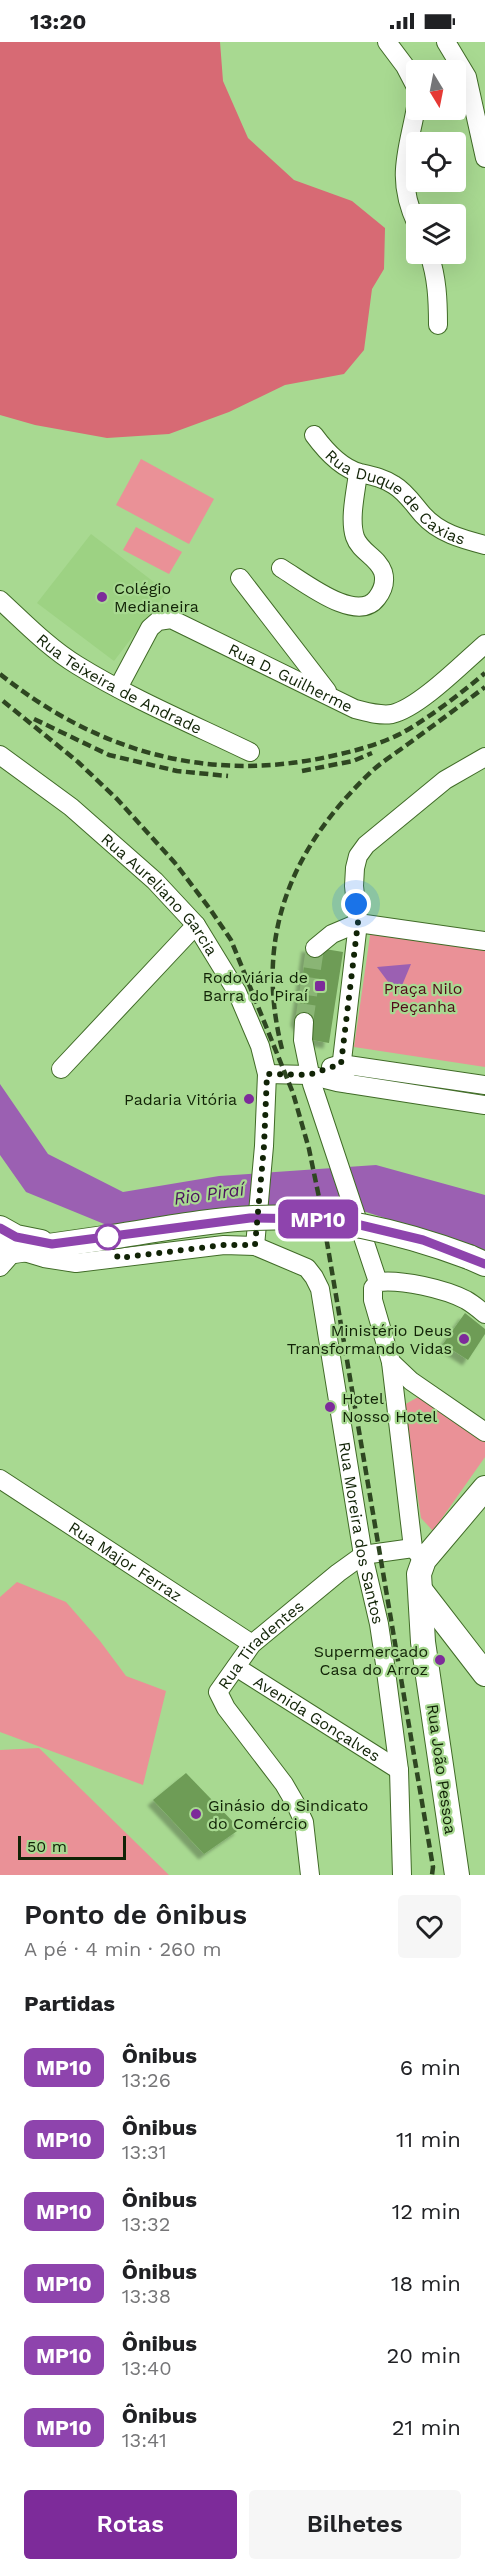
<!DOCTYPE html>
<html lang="pt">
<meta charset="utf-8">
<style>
body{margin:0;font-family:"Work Sans",sans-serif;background:#f6f6f6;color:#202124;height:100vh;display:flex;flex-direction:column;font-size:22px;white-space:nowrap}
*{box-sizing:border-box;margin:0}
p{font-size:20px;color:#757577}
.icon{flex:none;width:33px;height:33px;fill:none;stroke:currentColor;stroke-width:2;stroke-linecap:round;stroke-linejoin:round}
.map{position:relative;height:1833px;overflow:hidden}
.details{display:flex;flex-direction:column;background:#fff;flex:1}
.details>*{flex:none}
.badge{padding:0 12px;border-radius:9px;font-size:21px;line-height:39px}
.needle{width:39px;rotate:170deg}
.controls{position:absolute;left:406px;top:18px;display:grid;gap:12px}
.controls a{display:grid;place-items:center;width:60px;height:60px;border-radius:6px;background:#fff;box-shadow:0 6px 24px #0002;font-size:30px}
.scale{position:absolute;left:18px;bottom:15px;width:108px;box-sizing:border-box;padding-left:6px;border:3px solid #112306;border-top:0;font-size:16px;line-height:21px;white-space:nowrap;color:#112306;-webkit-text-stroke:4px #a8d991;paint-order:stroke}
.you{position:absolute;width:30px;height:30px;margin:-15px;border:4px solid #fff;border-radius:50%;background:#1a73e8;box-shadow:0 0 0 9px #1a73e833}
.map>.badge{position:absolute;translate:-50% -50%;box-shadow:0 0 0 3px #fff}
h2{padding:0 24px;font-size:22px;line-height:54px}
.round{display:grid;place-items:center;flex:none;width:63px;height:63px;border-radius:6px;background:#f6f6f6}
.head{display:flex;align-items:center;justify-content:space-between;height:102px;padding:0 24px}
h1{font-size:28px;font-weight:600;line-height:45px}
.action{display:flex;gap:12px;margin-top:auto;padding:12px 24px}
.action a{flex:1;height:69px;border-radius:6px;background:#7d2b9a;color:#fff;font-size:24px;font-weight:600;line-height:69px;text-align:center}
.action a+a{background:#f6f6f6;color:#202124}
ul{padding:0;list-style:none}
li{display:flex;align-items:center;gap:18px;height:72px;padding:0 24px}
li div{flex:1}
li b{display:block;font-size:22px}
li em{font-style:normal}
li .badge{min-width:66px;font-weight:700;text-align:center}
.status{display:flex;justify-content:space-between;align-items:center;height:42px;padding:0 30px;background:#fff;direction:ltr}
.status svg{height:16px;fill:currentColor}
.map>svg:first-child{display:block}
</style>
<div class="status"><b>13:20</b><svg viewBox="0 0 49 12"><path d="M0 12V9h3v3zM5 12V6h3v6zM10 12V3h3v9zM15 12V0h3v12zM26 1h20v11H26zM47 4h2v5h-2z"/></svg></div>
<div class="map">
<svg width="485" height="1833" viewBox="0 0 485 1833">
<defs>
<filter id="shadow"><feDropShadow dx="-5.5" dy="5.5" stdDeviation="1.5" flood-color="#0004"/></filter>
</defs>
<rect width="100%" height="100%" fill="#a8d991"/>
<polygon fill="#9dd283" points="91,492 167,550 114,619 37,561"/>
<g fill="#ea9197">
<polygon points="141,417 214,457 189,502 116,463"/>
<polygon points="136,485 182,510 169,532 123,508"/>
<polygon points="371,887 485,903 485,1025 354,1005"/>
<polygon points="425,1351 485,1393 485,1415 433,1489 421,1476 404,1363"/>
<polygon points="17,1540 66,1560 100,1599 126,1634 166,1649 143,1743 0,1690 0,1555"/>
<polygon points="39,1706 169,1833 0,1833 0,1708"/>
</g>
<polygon fill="#d76a74" points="0,0 220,0 223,39 248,96 294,138 352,159 385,186 384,227 372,247 364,308 344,332 285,343 229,370 169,392 107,396 35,383 0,373"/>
<g fill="#9b60b2">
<polygon points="411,922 398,953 377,925"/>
<polygon points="0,1042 48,1112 123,1150 219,1134 376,1123 485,1153 485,1208 366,1170 266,1168 114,1186 26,1150 0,1113"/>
</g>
<g fill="#6e9c57" filter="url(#shadow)">
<polygon points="307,904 343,910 329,1001 307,997 296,978"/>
<polygon points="465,1271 485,1287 485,1292 468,1318 443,1302"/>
<polygon points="186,1731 240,1787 204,1812 153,1758"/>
</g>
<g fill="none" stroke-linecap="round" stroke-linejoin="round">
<polyline stroke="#8ab575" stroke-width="18" stroke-dasharray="18 9" stroke-linecap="butt" points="304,980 315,906"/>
<defs>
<g id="minor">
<polyline points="387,0 405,24 417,47"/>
<polyline points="446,0 467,35 485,116"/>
<path d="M417,60C409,108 394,134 417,183"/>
<path d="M429,212C437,235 438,258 438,283"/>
<path id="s1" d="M314,393C325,408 341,426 360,431C373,434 383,436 394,443C406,450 414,463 423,473C439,491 462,497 485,503"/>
<path d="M281,526C303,539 357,583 377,556C383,548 386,540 383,530C378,515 360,510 355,495C349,477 356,449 358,431"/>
<polyline points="240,536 327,649"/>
<path id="s2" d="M0,558C25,581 49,606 77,623C132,657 192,682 250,710"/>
<path id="s3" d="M118,646L150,586L158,579L171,577L355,667C367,670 379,674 392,672C419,666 463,621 485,602"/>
<path id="s4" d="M0,713L71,765L155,839L196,883L237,950L260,1004L267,1032L264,1104L255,1204"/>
<polyline points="315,906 332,892 358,881 485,899"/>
<polyline points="304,980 303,998 312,1042 378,1240"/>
<polyline points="331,1025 341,1022 485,1043"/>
<polyline points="61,1027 196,883"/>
<polyline points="267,1032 309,1033 337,1040 485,1063"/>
<polyline points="350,1042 343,1035 341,1027 358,881 354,844 355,826 358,814 366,803 445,738 485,715"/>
<path id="s5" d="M24,1210L44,1216L76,1221L224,1203L255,1204L307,1226L314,1235L320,1247L363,1513L379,1582L385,1622L399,1728L402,1833"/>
<polyline points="0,1225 14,1209 17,1200"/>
<polyline points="391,1320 411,1339 485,1390"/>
<path id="s6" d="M0,1437L252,1602"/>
<path d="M413,1506L391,1320L373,1258V1246L378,1240C401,1237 445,1247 466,1258C473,1262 479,1267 485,1272"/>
<path id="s7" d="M236,1625L399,1728"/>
<path id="s8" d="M310,1833L304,1780L295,1761L284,1742L226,1666L218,1650L252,1602L338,1531L363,1513L413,1506L424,1518"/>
</g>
<g id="major">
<polyline points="0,1186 16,1195 41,1200"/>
<polyline points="0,1207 14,1209 111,1195"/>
<polyline points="469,1215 485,1222"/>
<polyline points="421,1549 485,1632"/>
<polyline points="457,1833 423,1600 419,1532 424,1518 485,1446"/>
</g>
</defs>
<use href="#minor" stroke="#406b27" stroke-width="20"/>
<use href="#major" stroke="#406b27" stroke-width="26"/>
<use href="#minor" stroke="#fff" stroke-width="18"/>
<use href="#major" stroke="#fff" stroke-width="24"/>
<g stroke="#2e4621" stroke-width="4.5" stroke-dasharray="9 4.5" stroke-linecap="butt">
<path d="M0,632C96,709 206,741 327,715C351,710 378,703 400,692C425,679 463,650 485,631"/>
<polyline points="3,659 78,720 117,757 175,821 210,867 231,898 293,1051 309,1107 321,1165 433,1825 432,1833"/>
<polyline points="34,677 109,713 177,729 228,734"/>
<polyline points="302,729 353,719 372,711"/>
<path d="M282,1007C254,895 290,807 372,729C383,719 396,711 408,702C434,683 460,664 485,645"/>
</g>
<defs>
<path id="major-bridge" d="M111,1195C158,1188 206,1178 253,1176C328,1172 399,1189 469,1215"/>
</defs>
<use href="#major-bridge" stroke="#406b27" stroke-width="26" stroke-linecap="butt"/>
<use href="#major-bridge" stroke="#fff" stroke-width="24"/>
</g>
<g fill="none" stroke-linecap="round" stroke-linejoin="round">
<defs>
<polyline id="line" points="0,1186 16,1195 52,1202 250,1176 316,1177 356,1182 423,1198 485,1222"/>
</defs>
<use href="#line" stroke="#fff" stroke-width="14"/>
<use href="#line" stroke="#8e44ad" stroke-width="9"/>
<polyline stroke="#112306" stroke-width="6" stroke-dasharray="0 10.8" points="108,1195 118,1216 224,1203 255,1203 264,1104 267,1032 309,1033 341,1022 358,880 356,862"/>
</g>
<g fill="#7d2b9a" stroke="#a8d991" stroke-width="2">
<circle cx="102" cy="555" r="6"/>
<rect x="314" y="938" width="12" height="12" rx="3"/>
<circle cx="249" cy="1057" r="6"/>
<circle cx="464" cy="1297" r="6"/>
<circle cx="330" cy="1365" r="6"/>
<circle cx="440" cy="1618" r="6"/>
<circle cx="196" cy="1772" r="6"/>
</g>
<circle fill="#fff" stroke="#8e44ad" stroke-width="3" cx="108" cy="1195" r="12"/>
<g text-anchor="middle" stroke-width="4.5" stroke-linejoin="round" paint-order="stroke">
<g font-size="16" fill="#112306" stroke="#a8d991">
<text dy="6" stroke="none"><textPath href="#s1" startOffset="105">Rua Duque de Caxias</textPath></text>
<text dy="6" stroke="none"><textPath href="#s3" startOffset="225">Rua D. Guilherme</textPath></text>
<text dy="6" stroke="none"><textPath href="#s2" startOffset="147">Rua Teixeira de Andrade</textPath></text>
<text dy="6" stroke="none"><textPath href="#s4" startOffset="213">Rua Aureliano Garcia</textPath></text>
<text dy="6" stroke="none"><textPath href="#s5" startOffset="562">Rua Moreira dos Santos</textPath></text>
<text dy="6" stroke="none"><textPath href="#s6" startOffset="150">Rua Major Ferraz</textPath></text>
<text dy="6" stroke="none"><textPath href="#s8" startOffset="274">Rua Tiradentes</textPath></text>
<text dy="6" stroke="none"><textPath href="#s7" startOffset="96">Avenida Gonçalves</textPath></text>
<text transform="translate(442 1727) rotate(82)" y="6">Rua João Pessoa</text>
</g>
<g font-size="16" fill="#112306" stroke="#a8d991" text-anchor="end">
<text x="114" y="552" text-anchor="start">Colégio<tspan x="114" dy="18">Medianeira</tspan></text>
<text x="308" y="941">Rodoviária de<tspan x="308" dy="18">Barra do Piraí</tspan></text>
<text x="237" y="1063">Padaria Vitória</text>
<text x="452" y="1294">Ministério Deus<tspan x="452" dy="18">Transformando Vidas</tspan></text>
<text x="342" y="1362" text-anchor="start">Hotel<tspan x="342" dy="18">Nosso Hotel</tspan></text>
<text x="428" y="1615">Supermercado<tspan x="428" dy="18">Casa do Arroz</tspan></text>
<text x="208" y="1769" text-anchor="start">Ginásio do Sindicato<tspan x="208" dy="18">do Comércio</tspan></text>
</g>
<g font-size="16" fill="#510b19" stroke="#a8d991">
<text x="423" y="952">Praça Nilo<tspan x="423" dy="18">Peçanha</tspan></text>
</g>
<g font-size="18" font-style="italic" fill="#4b115e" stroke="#a8d991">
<text transform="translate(209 1152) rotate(-8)" y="6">Rio Piraí</text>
</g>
</g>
</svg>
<div class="controls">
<a><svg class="needle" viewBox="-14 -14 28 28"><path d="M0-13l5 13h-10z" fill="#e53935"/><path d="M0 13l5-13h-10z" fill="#757577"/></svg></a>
<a><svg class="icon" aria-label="locate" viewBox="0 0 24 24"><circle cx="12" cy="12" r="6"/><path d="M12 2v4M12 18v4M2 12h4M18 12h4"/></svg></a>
<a><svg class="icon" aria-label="layers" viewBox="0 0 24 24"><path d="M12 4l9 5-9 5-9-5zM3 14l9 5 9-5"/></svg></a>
</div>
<div class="scale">50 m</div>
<div class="you" style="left:356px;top:862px"></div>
<b class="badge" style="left:318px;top:1177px;background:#8e44ad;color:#fff">MP10</b>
</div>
<section class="details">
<div class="head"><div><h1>Ponto de ônibus</h1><p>A pé · 4 min · 260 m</p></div><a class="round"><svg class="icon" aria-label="heart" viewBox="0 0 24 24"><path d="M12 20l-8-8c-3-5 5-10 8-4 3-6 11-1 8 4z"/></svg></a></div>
<h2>Partidas</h2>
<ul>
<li><span class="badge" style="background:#8e44ad;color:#fff">MP10</span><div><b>Ônibus</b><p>13:26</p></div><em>6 min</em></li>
<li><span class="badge" style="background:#8e44ad;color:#fff">MP10</span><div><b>Ônibus</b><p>13:31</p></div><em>11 min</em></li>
<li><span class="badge" style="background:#8e44ad;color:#fff">MP10</span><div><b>Ônibus</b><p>13:32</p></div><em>12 min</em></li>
<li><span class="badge" style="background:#8e44ad;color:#fff">MP10</span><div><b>Ônibus</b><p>13:38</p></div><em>18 min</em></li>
<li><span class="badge" style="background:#8e44ad;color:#fff">MP10</span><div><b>Ônibus</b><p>13:40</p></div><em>20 min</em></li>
<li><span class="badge" style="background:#8e44ad;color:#fff">MP10</span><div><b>Ônibus</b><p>13:41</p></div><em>21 min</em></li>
</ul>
<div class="action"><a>Rotas</a><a>Bilhetes</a></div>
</section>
